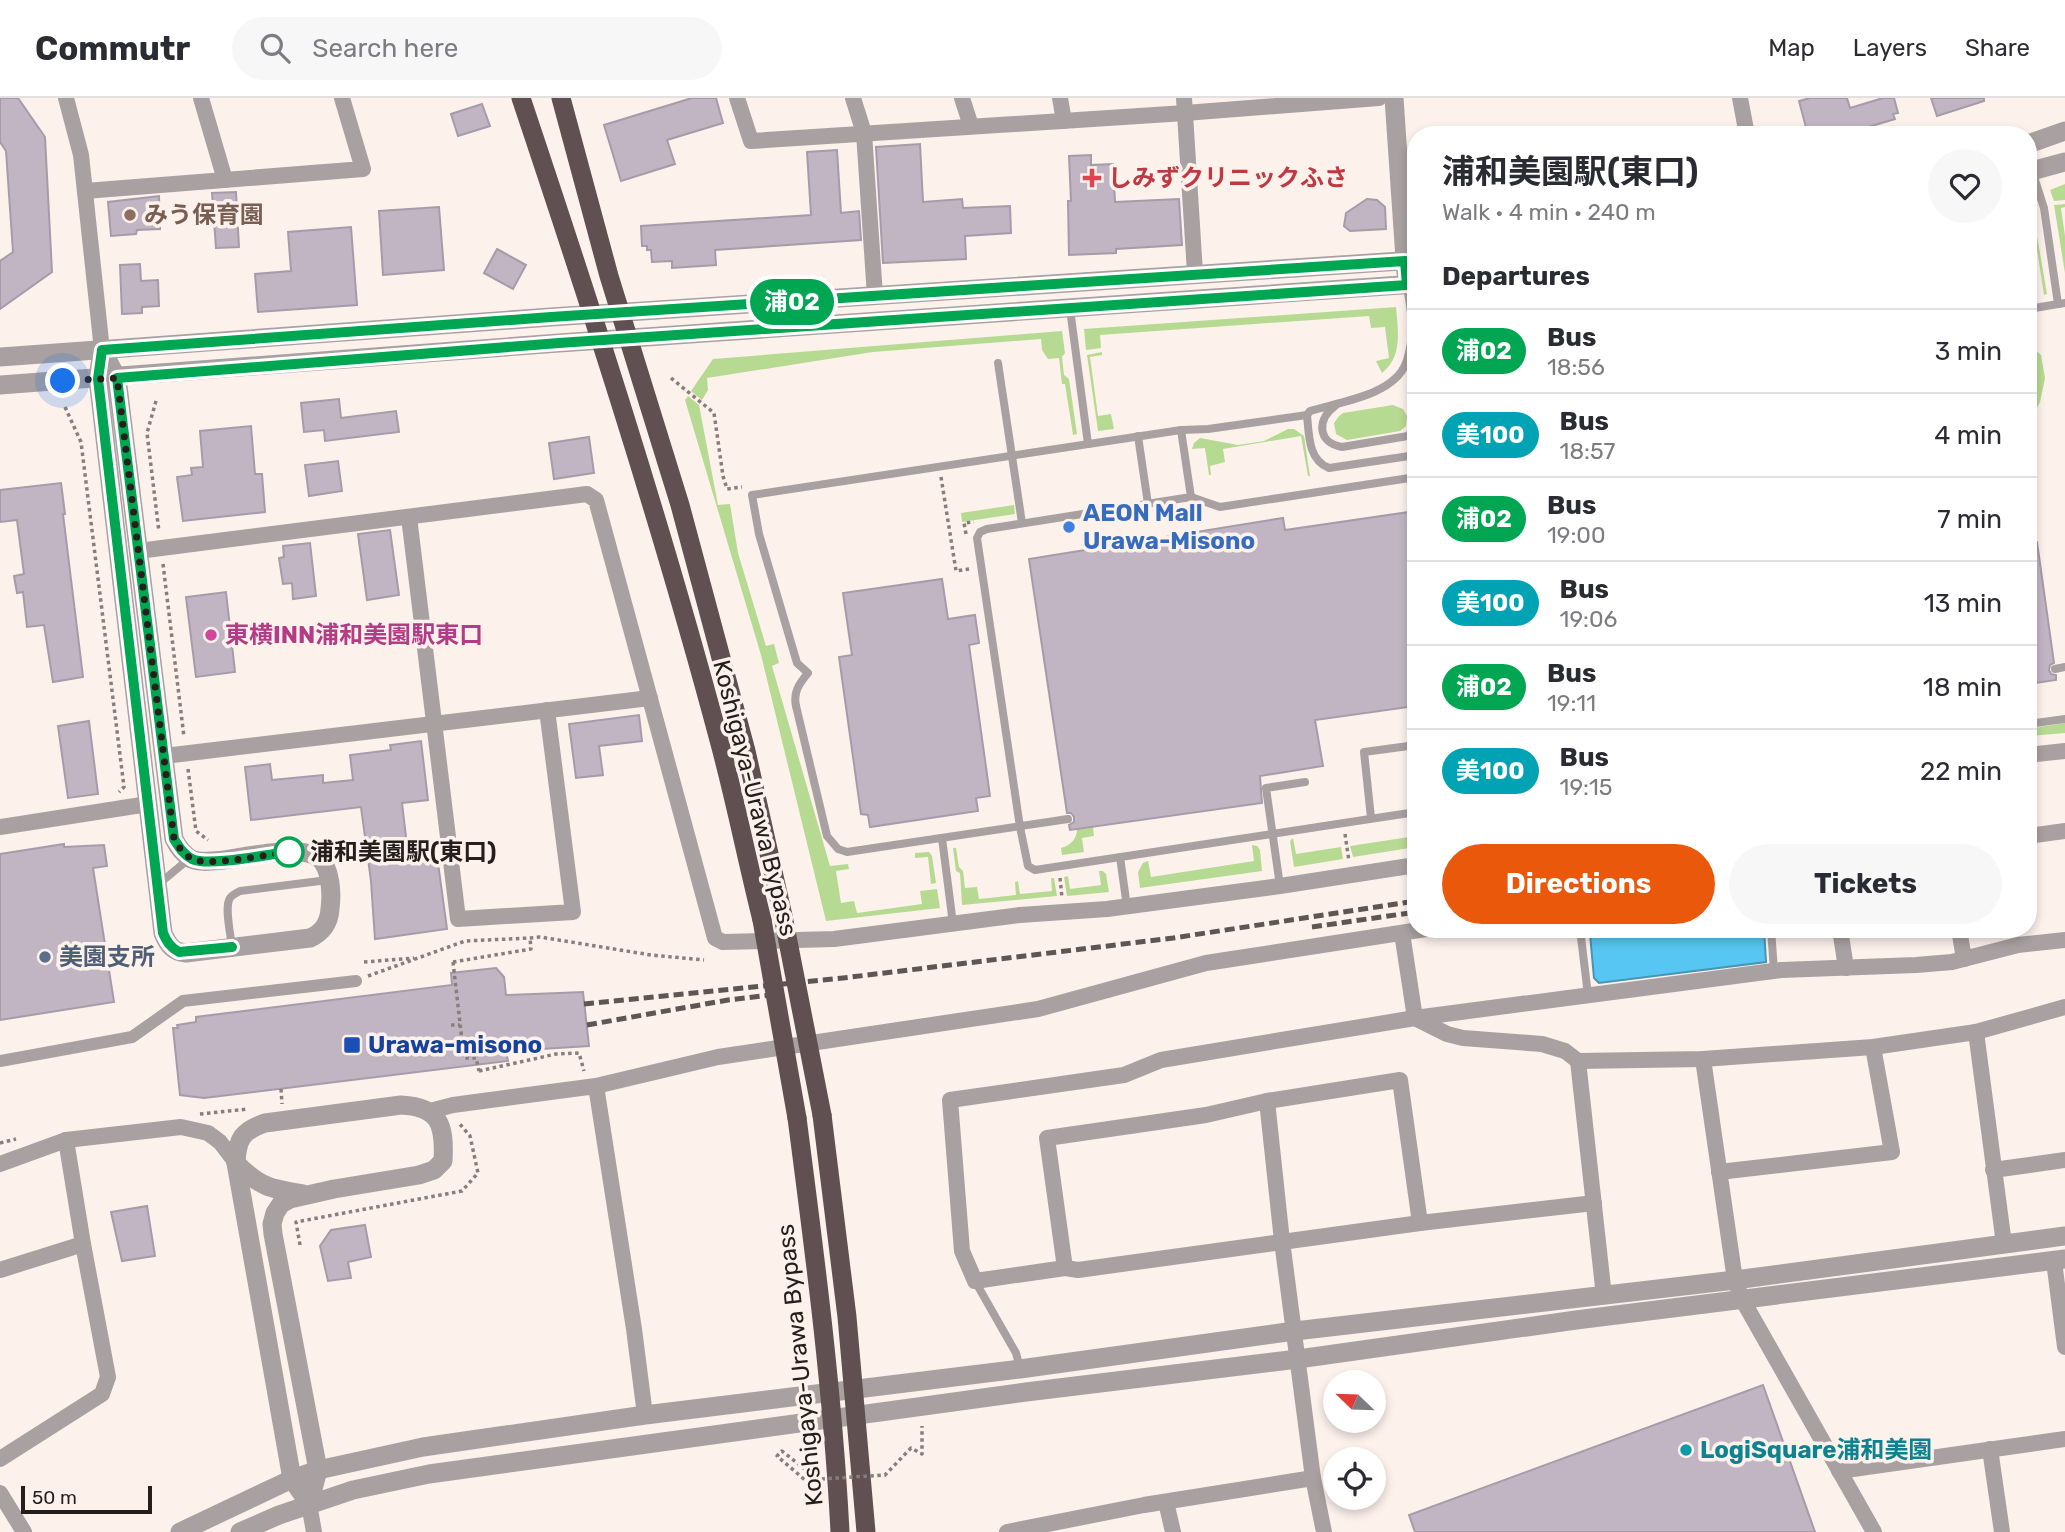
<!DOCTYPE html>
<meta charset="utf-8">
<style>
body{margin:0;font-family:Rubik,"Noto Sans JP",sans-serif;background:#f7f7f7;color:#2b2b33;height:100vh;display:flex;flex-direction:column;font-size:26px;white-space:nowrap}
*{box-sizing:border-box;margin:0}
p{font-size:23px;color:#7c7c81}
.icon{flex:none;width:38px;height:38px;fill:none;stroke:currentColor;stroke-width:2;stroke-linecap:round;stroke-linejoin:round}
.map{position:relative;flex:1;overflow:hidden}
.side{position:absolute;left:1407px;top:28px;width:630px;height:812px;display:flex;flex-direction:column;background:#fff;border-radius:28px;box-shadow:0 4px 10px #0003}
.side>*{flex:none}
.badge{padding:0 14px;border-radius:23px;font-size:24px;line-height:46px}
.needle{width:46px;rotate:293deg}
.tools{position:absolute;left:1323px;top:1272px;display:grid;gap:14px}
.tools a{display:grid;place-items:center;width:63px;height:63px;border-radius:50%;background:#fff;box-shadow:0 4px 10px #0003;font-size:35px}
.scale{position:absolute;left:21px;bottom:18px;width:131px;box-sizing:border-box;padding-left:7px;border:4px solid #251e1b;border-top:0;font-size:19px;line-height:24px;white-space:nowrap;color:#251e1b;-webkit-text-stroke:5px #fdf1ec;paint-order:stroke}
.you{position:absolute;width:35px;height:35px;margin:-18px;border:5px solid #fff;border-radius:50%;background:#1a73e8;box-shadow:0 0 0 10px #1a73e833}
.map>.badge{position:absolute;translate:-50% -50%;box-shadow:0 0 0 4px #fff}
h2{padding:0 35px;font-size:26px;line-height:63px}
.round{display:grid;place-items:center;flex:none;width:74px;height:74px;border-radius:37px;background:#f7f7f7}
.head{display:flex;align-items:center;justify-content:space-between;height:119px;padding:0 35px}
h1{font-size:33px;font-weight:700;line-height:52px}
.cta{display:flex;gap:14px;margin-top:auto;padding:14px 35px}
.cta a{flex:1;height:80px;border-radius:42px;background:#ea580c;color:#fff;font-size:28px;font-weight:700;line-height:80px;text-align:center}
.cta a+a{background:#f7f7f7;color:#2b2b33}
ul{padding:0;list-style:none}
li{display:flex;align-items:center;gap:21px;height:84px;padding:0 35px;border-top:2px solid #e1e1e2}
li div{flex:1}
li b{display:block;font-size:26px}
li em{font-style:normal}
li .badge{min-width:77px;font-weight:700;text-align:center}
header{display:flex;align-items:center;gap:42px;box-sizing:border-box;height:98px;padding:0 35px;background:#fff;border-bottom:2px solid #e1e1e2}
header strong{font-size:33px}
nav{display:flex;gap:38px;margin-inline-start:auto;font-size:24px}
.search{width:490px;height:63px;background:#f7f7f7;display:flex;align-items:center;gap:18px;box-sizing:border-box;padding:0 24px;border-radius:38px;color:#7c7c81;font-size:26px}
.map>svg:first-child{display:block}
</style>
<header>
<strong>Commutr</strong>
<div class="search"><svg class="icon" aria-label="search" viewBox="0 0 24 24"><circle cx="10" cy="10" r="6"/><path d="M15 15l6 6"/></svg>Search here</div>
<nav><a>Map</a><a>Layers</a><a>Share</a></nav>
</header>
<div class="map">
<svg width="2065" height="1434" viewBox="0 0 2065 1434">
<rect width="100%" height="100%" fill="#fdf1ec"/>
<g fill="#b7da92">
<polygon points="2065,86 2065,102 2054,103 2050,92"/>
<polygon points="2029,97 2033,113 2032,116 2034,136 2037,138 2047,196 2044,197 2036,145 2034,145 2030,120 2028,120"/>
<polygon points="2065,106 2065,109 2061,110 2065,138 2065,175 2054,107"/>
<path d="M1396,209C1398,233 1403,258 1382,275L1376,263L1389,260L1385,229L1371,230L1369,218L1100,237L1101,250L1086,252L1084,231Z"/>
<polygon points="1062,233 1065,255 1062,259 1064,277 1069,281 1077,336 1073,337 1065,286 1062,286 1059,260 1048,261 1042,252 1041,241 873,254 707,280 708,292 702,302 691,293 713,261"/>
<polygon points="2028,245 2041,257 2045,280 2040,304 2028,327"/>
<polygon points="1102,254 1102,257 1090,259 1098,318 1111,316 1114,331 1098,333 1087,257"/>
<polygon points="688,298 699,307 718,407 730,406 738,455 766,548 774,546 779,565 772,568 830,768 848,766 849,771 836,773 841,805 854,803 857,815 922,806 920,793 937,791 940,810 826,823 761,557 685,302"/>
<polygon points="1393,307 1403,311 1407,318 1406,328 1400,333 1347,342 1336,336 1334,325 1339,318 1343,315"/>
<polygon points="1288,331 1294,331 1304,338 1310,378 1308,378 1301,338 1223,351 1225,364 1210,368 1211,377 1209,377 1205,350 1192,351 1194,345 1200,340 1238,347 1264,343"/>
<polygon points="1014,407 1015,416 962,424 961,415"/>
<polygon points="2065,625 2065,635 2028,638 2028,631"/>
<path d="M1093,729L1094,738L1082,740L1084,754L1062,757L1061,750C1070,748 1077,741 1077,731Z"/>
<polygon points="1416,738 1416,749 1353,759 1350,748"/>
<polygon points="1293,740 1296,756 1341,749 1343,761 1294,769 1290,743"/>
<polygon points="1252,747 1257,748 1260,752 1262,773 1140,790 1138,774 1143,765 1148,763 1151,779 1254,763"/>
<polygon points="953,750 956,750 959,769 963,773 965,790 977,789 979,801 1016,797 1015,784 1018,783 1020,796 1052,793 1051,780 1054,780 1057,798 962,807 960,775 956,773"/>
<polygon points="929,754 932,758 936,785 931,786 928,759 915,760 915,755"/>
<polygon points="1099,773 1103,773 1106,776 1109,794 1067,798 1064,779 1068,778 1070,791 1101,787"/>
</g>
<polygon fill="#57c6f3" stroke="#4894b2" stroke-width="2" points="1618,831 1764,831 1766,864 1599,885 1594,880 1590,836"/>
<g fill="#c1b5c3" stroke="#a79ba9" stroke-width="2">
<polygon points="0,0 18,0 45,39 52,174 0,211 0,163 13,154 6,53 0,44"/>
<polygon points="692,0 716,0 723,25 667,42 675,66 621,83 604,27"/>
<polygon points="1810,0 1847,0 1850,10 1883,0 1894,0 1898,15 1893,16 1895,21 1865,30 1866,37 1808,37 1799,3"/>
<polygon points="1931,0 1984,0 1984,3 1937,18"/>
<polygon points="482,6 490,28 458,38 451,16"/>
<polygon points="920,46 923,104 962,101 963,110 1010,108 1011,135 965,138 966,161 883,165 876,49"/>
<polygon points="837,52 841,115 859,113 861,142 715,152 716,167 672,170 672,163 652,164 651,152 647,152 647,148 642,148 641,128 811,117 807,54"/>
<polygon points="1091,57 1091,67 1113,66 1115,104 1179,101 1182,147 1116,151 1116,155 1069,157 1068,103 1071,103 1069,58"/>
<polygon points="236,94 239,149 216,150 212,95"/>
<polygon points="159,98 160,131 137,132 136,136 111,138 108,104"/>
<polygon points="1367,101 1377,102 1385,109 1386,131 1350,133 1344,128 1346,115"/>
<polygon points="439,109 444,172 383,177 379,113"/>
<polygon points="351,129 357,207 258,214 255,176 291,173 288,134"/>
<polygon points="497,151 526,167 513,191 484,175"/>
<polygon points="140,166 141,183 158,182 159,208 142,209 142,215 122,216 120,167"/>
<polygon points="339,301 341,320 396,313 399,334 325,343 324,332 304,334 301,305"/>
<polygon points="251,328 255,376 262,376 265,414 183,423 177,379 192,377 191,370 203,369 200,333"/>
<polygon points="589,339 594,375 554,381 549,345"/>
<polygon points="338,363 342,393 309,398 305,367"/>
<polygon points="61,385 65,416 63,416 83,579 53,584 44,527 27,529 23,494 17,495 14,478 24,476 17,422 0,424 0,392"/>
<polygon points="1416,413 1416,608 1315,622 1323,668 1260,678 1262,705 1070,732 1069,727 1074,724 1074,719 1071,715 1067,715 1029,461 1283,420 1285,432"/>
<polygon points="390,432 399,497 367,502 358,436"/>
<polygon points="2037,444 2054,565 2050,567 2049,572 2051,576 2056,577 2056,582 2028,586 2028,445"/>
<polygon points="310,445 316,498 293,501 292,485 283,486 279,460 284,459 283,448"/>
<polygon points="942,481 948,521 975,517 979,545 969,547 990,698 976,700 978,713 870,729 868,717 861,716 839,559 852,557 843,495"/>
<polygon points="226,494 235,574 196,579 186,499"/>
<polygon points="639,617 642,643 599,648 603,677 576,680 569,626"/>
<polygon points="89,623 98,696 68,700 58,628"/>
<polygon points="421,643 428,702 402,705 407,747 435,743 447,831 375,841 371,783 361,709 251,722 245,669 270,666 272,682 323,677 323,685 353,682 350,657 391,652 390,647"/>
<polygon points="64,746 64,749 104,747 107,768 93,770 114,904 0,922 0,756"/>
<polygon points="496,870 504,879 506,897 583,894 589,948 506,953 508,963 204,1000 180,997 173,930 178,930 177,927 196,924 196,919 452,887 451,875"/>
<polygon points="147,1108 155,1158 122,1163 111,1114"/>
<polygon points="365,1127 371,1159 348,1164 351,1180 328,1183 320,1148 331,1132"/>
<polygon points="1763,1287 1815,1434 1415,1434 1409,1417"/>
</g>
<g fill="none" stroke-linecap="round" stroke-linejoin="round">
<g stroke="#887e7b" stroke-width="3.5" stroke-dasharray="3.5 3.5" stroke-linecap="butt">
<polyline points="671,280 714,315 723,378 727,391 742,389"/>
<polyline points="156,303 147,335 159,434"/>
<polyline points="65,309 81,344 124,689 119,694"/>
<polyline points="941,379 956,473 969,471"/>
<polyline points="966,436 964,425 974,424"/>
<polyline points="163,466 184,639"/>
<polyline points="188,671 196,733 208,742"/>
<polyline points="1345,736 1349,763"/>
<polyline points="1060,780 1062,800"/>
<polyline points="364,864 414,860"/>
<polyline points="453,864 531,851 530,840"/>
<polyline points="368,878 465,843 530,840 540,839 651,857 704,862"/>
<polyline points="451,927 460,927"/>
<polyline points="479,973 556,956 579,955 584,973"/>
<polyline points="281,991 282,1006"/>
<polyline points="200,1016 248,1011"/>
<polyline points="0,1045 16,1041"/>
<polyline points="300,1147 296,1124 462,1093 478,1075 470,1038 459,1025"/>
</g>
<g stroke="#a9a0a1" stroke-width="8">
<polyline points="2032,73 2044,110 2058,206"/>
<polyline points="1407,187 1414,235"/>
<polyline points="1070,211 1088,346"/>
<polyline points="2028,211 2065,205"/>
<path d="M1413,233C1411,243 1410,255 1406,265C1394,297 1340,304 1310,313L1307,317C1309,336 1308,362 1329,370L1416,357"/>
<polyline points="998,265 1022,425"/>
<path d="M1335,308C1316,322 1318,345 1342,349L1408,338L1416,329"/>
<polyline points="1181,332 1191,399 987,431 980,434 977,440 1020,729 1028,768 1035,772 1416,714"/>
<polyline points="1138,338 1148,406"/>
<polyline points="1191,399 1220,409 1416,379"/>
<polyline points="2055,571 2065,569"/>
<path d="M796,608C793,594 799,586 808,575L797,565L759,436L752,397L1181,332L1208,331L1307,317"/>
<polyline points="2028,626 2065,621"/>
<polyline points="1371,720 1364,654 1416,647"/>
<polyline points="942,740 953,826"/>
<polyline points="1120,759 1127,809"/>
<polyline points="160,785 190,760"/>
<polyline points="1280,788 1266,690 1305,684"/>
<polyline points="1580,831 1588,897"/>
<polyline points="1771,831 1774,873"/>
<path d="M232,849C231,838 224,809 230,800C232,797 236,795 240,793L328,782"/>
<polyline points="975,1183 1016,1255 1020,1270"/>
</g>
<polyline stroke="#a9a0a1" stroke-width="12" points="0,963 132,939 183,903 356,883"/>
<g stroke="#a9a0a1" stroke-width="16">
<polyline points="66,0 81,57 102,252"/>
<polyline points="201,0 225,82"/>
<polyline points="737,0 751,43 1185,15 1379,0"/>
<polyline points="853,0 864,35 875,198"/>
<polyline points="962,0 971,28"/>
<polyline points="1060,0 1064,23"/>
<polyline points="1184,0 1195,175"/>
<polyline points="1740,0 1747,37"/>
<polyline points="85,93 363,71 342,0"/>
<polyline points="409,419 458,821 573,814 547,612"/>
<polyline points="138,453 587,396 596,402 715,840 723,844 834,841 1020,817 1107,811 1280,788 1416,767"/>
<polyline points="2028,657 2065,653"/>
<polyline points="164,658 650,600"/>
<polyline points="0,729 148,706"/>
<polyline points="2028,738 2065,733"/>
<polyline points="1840,831 1846,870"/>
<polyline points="1959,831 1964,861"/>
<polyline points="1402,835 1415,920 1447,936 1463,940 1542,946 1565,953 1578,963 1703,961 1873,949 1976,934 2065,909"/>
<polyline points="1976,934 2004,1146"/>
<polyline points="1703,961 1735,1182 1742,1201 1874,1434"/>
<polyline points="1578,963 1604,1198"/>
<polyline points="596,988 718,959 1038,911 1206,865 1426,831"/>
<polyline points="1267,1003 1282,1143 1313,1380 1324,1434"/>
<polyline points="430,1013 453,1007 596,988 634,1231 645,1317"/>
<polyline points="0,1066 66,1042 181,1029 208,1035 220,1044 236,1065"/>
<polyline points="1993,1072 2065,1062"/>
<polyline points="1719,1074 1892,1054 1873,949"/>
<polyline points="1420,1125 1078,1172 1065,1170 975,1183 962,1153 950,1002 1124,977 1161,962 1415,920 1781,872 1916,867 1952,864 2018,847 2065,842"/>
<polyline points="2054,1163 2065,1249"/>
<polyline points="1065,1170 1047,1040 1206,1017 1267,1003 1400,982 1420,1125 1594,1105"/>
<polyline points="0,1172 83,1146"/>
<polyline points="1990,1351 2002,1434"/>
<polyline points="0,1361 102,1296 108,1279 83,1146 66,1042"/>
<polyline points="1839,1373 2065,1341"/>
<polyline points="0,1395 24,1434"/>
<polyline points="1166,1404 1173,1434"/>
<polyline points="309,1406 314,1434"/>
<polyline points="1007,1434 1144,1407 1313,1380"/>
</g>
<g stroke="#a9a0a1" stroke-width="19">
<polyline points="1394,0 1406,175"/>
<polyline points="2028,46 2065,33"/>
<polyline points="2028,74 2065,64"/>
<path d="M102,252L117,280L174,741C178,749 183,756 191,761C201,765 213,763 223,762C244,759 302,746 319,760C331,770 332,796 330,811C329,825 323,834 310,840L186,855C173,854 168,847 163,835L98,281Z"/>
<polyline points="0,259 551,219 1416,162"/>
<polyline points="0,287 559,245 1416,186"/>
<path d="M401,1007C440,1009 445,1027 443,1063L434,1072L419,1077L334,1091L290,1101L281,1106L275,1115L272,1126L273,1136L318,1372L309,1406L292,1381L236,1065C237,1041 242,1033 265,1025Z"/>
<path d="M236,1065C259,1089 271,1091 303,1096"/>
<polyline points="180,1434 292,1381 318,1372 423,1349 645,1317 1020,1271 1295,1233 1735,1182 2065,1138"/>
<polyline points="240,1434 279,1417 353,1392 429,1376 1026,1294 1298,1261 1576,1222 2065,1161"/>
</g>
<g stroke="#605052" stroke-width="19">
<path d="M521,0C592,212 661,425 719,642C735,701 747,762 762,822"/>
<polyline points="561,0 609,178 680,407 746,653 783,818"/>
<polyline points="822,1017 847,1219 866,1434"/>
<path d="M797,1020C815,1158 833,1296 840,1434"/>
</g>
<g stroke="#5f5653" stroke-width="5" stroke-dasharray="10 5" stroke-linecap="butt">
<polyline points="1312,829 1416,814"/>
<polyline points="584,906 843,880 1173,840 1416,803"/>
<polyline points="587,927 728,902 770,897"/>
</g>
<g stroke="#887e7b" stroke-width="3.5" stroke-dasharray="3.5 3.5" stroke-linecap="butt">
<polyline points="453,864 464,960 476,960 479,973"/>
<polyline points="806,1372 782,1353 777,1358 805,1382 885,1377 911,1350 922,1356 922,1328"/>
</g>
<polyline stroke="#a9a0a1" stroke-width="8" points="796,608 827,738 838,751 847,754 1068,721"/>
<g stroke="#605052" stroke-width="19">
<polyline points="783,818 822,1017"/>
<polyline points="762,822 797,1020"/>
</g>
</g>
<g fill="none" stroke-linecap="round" stroke-linejoin="round">
<defs>
<path id="line" d="M232,849L179,854C170,849 167,844 163,835L98,281L102,252L551,219L1405,163L1407,187L559,245L117,280L174,741C179,749 183,756 192,761C208,769 269,756 289,754"/>
</defs>
<use href="#line" stroke="#fff" stroke-width="16"/>
<use href="#line" stroke="#00a651" stroke-width="10"/>
<path stroke="#251e1b" stroke-width="7" stroke-dasharray="0 12.6" d="M63,283L117,280L174,741C179,749 183,756 192,761C208,769 269,756 289,754"/>
</g>
<path fill="#e0444e" stroke="#fdf1ec" stroke-width="2.5" d="M1088.5 69.5h7v7h7v7h-7v7h-7v-7h-7v-7h7z"/>
<circle fill="#8d6e63" stroke="#fdf1ec" stroke-width="2.5" cx="130" cy="117" r="7"/>
<circle fill="#3f7fe0" stroke="#fdf1ec" stroke-width="2.5" cx="1069" cy="429" r="7"/>
<circle fill="#d1479c" stroke="#fdf1ec" stroke-width="2.5" cx="211" cy="537" r="7"/>
<circle fill="#fff" stroke="#00a651" stroke-width="3.5" cx="289" cy="754" r="14"/>
<circle fill="#5c6f8a" stroke="#fdf1ec" stroke-width="2.5" cx="45" cy="859" r="7"/>
<rect fill="#1a4fb4" stroke="#fdf1ec" stroke-width="2.5" x="343" y="938" width="18" height="18" rx="3.5"/>
<circle fill="#0f9aa8" stroke="#fdf1ec" stroke-width="2.5" cx="1686" cy="1352" r="7"/>
<g text-anchor="middle" stroke-width="7" stroke-linejoin="round" paint-order="stroke">
<g font-size="24" font-weight="bold" fill="#be3a42" stroke="#fdf1ec" text-anchor="start">
<text x="1108" y="88">しみずクリニックふさ</text>
</g>
<g font-size="24" font-weight="bold" fill="#785e54" stroke="#fdf1ec" text-anchor="start">
<text x="144" y="125">みう保育園</text>
</g>
<g font-size="24" font-weight="bold" fill="#366cbe" stroke="#fdf1ec" text-anchor="start">
<text x="1083" y="423">AEON Mall<tspan x="1083" dy="28">Urawa-Misono</tspan></text>
</g>
<g font-size="24" font-weight="bold" fill="#b23c85" stroke="#fdf1ec" text-anchor="start">
<text x="225" y="545">東横INN浦和美園駅東口</text>
</g>
<g font-size="24" fill="#251e1b" stroke="#fdf1ec">
<text transform="translate(755 700) rotate(76)" y="8">Koshigaya-Urawa Bypass</text>
<text transform="translate(800 1267) rotate(-96)" y="8">Koshigaya-Urawa Bypass</text>
</g>
<g font-size="24" font-weight="bold" fill="#251e1b" stroke="#fdf1ec" text-anchor="start">
<text x="310" y="762">浦和美園駅(東口)</text>
</g>
<g font-size="24" font-weight="bold" fill="#4e5e75" stroke="#fdf1ec" text-anchor="start">
<text x="59" y="867">美園支所</text>
</g>
<g font-size="24" font-weight="bold" fill="#164399" stroke="#fdf1ec" text-anchor="start">
<text x="368" y="955">Urawa-misono</text>
</g>
<g font-size="24" font-weight="bold" fill="#0d838f" stroke="#fdf1ec" text-anchor="start">
<text x="1700" y="1360">LogiSquare浦和美園</text>
</g>
</g>
</svg>
<div class="tools">
<a><svg class="needle" viewBox="-14 -14 28 28"><path d="M0-13l5 13h-10z" fill="#e53935"/><path d="M0 13l5-13h-10z" fill="#7c7c81"/></svg></a>
<a><svg class="icon" aria-label="locate" viewBox="0 0 24 24"><circle cx="12" cy="12" r="6"/><path d="M12 2v4M12 18v4M2 12h4M18 12h4"/></svg></a>
</div>
<div class="scale">50 m</div>
<div class="you" style="left:63px;top:283px"></div>
<b class="badge" style="left:792px;top:204px;background:#00a651;color:#fff">浦02</b>
<section class="side">
<div class="head"><div><h1>浦和美園駅(東口)</h1><p>Walk · 4 min · 240 m</p></div><a class="round"><svg class="icon" aria-label="heart" viewBox="0 0 24 24"><path d="M12 20l-8-8c-3-5 5-10 8-4 3-6 11-1 8 4z"/></svg></a></div>
<h2>Departures</h2>
<ul>
<li><span class="badge" style="background:#00a651;color:#fff">浦02</span><div><b>Bus</b><p>18:56</p></div><em>3 min</em></li>
<li><span class="badge" style="background:#00a3b4;color:#fff">美100</span><div><b>Bus</b><p>18:57</p></div><em>4 min</em></li>
<li><span class="badge" style="background:#00a651;color:#fff">浦02</span><div><b>Bus</b><p>19:00</p></div><em>7 min</em></li>
<li><span class="badge" style="background:#00a3b4;color:#fff">美100</span><div><b>Bus</b><p>19:06</p></div><em>13 min</em></li>
<li><span class="badge" style="background:#00a651;color:#fff">浦02</span><div><b>Bus</b><p>19:11</p></div><em>18 min</em></li>
<li><span class="badge" style="background:#00a3b4;color:#fff">美100</span><div><b>Bus</b><p>19:15</p></div><em>22 min</em></li>
</ul>
<div class="cta"><a>Directions</a><a>Tickets</a></div>
</section>
</div>
